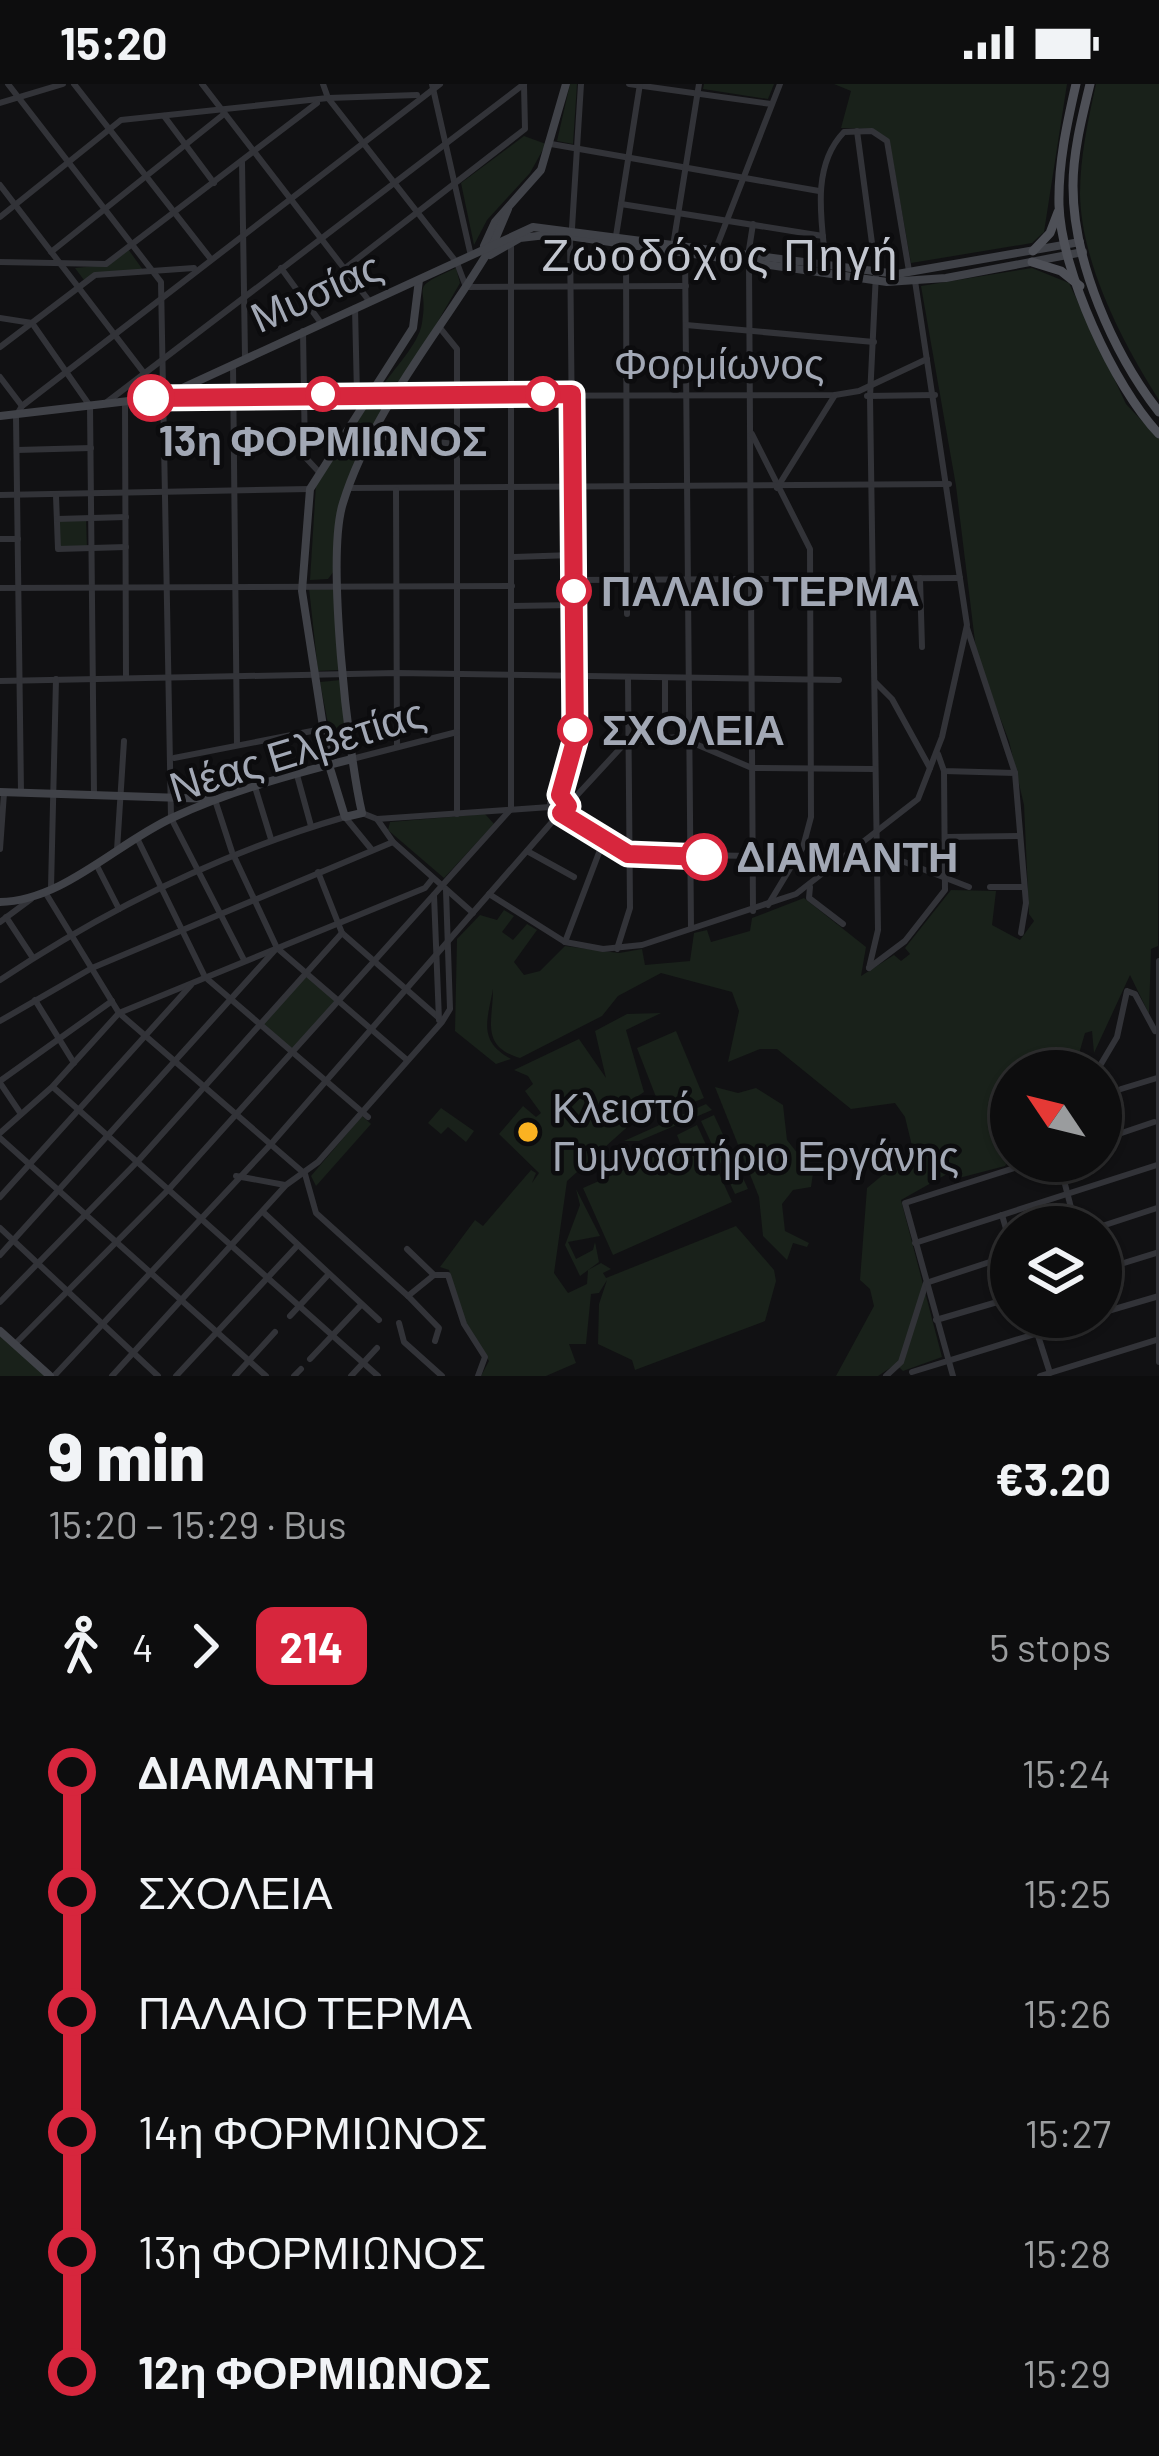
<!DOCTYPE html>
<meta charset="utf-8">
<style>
body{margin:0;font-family:Barlow,sans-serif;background:#161617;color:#f1f3f6;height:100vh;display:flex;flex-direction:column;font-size:45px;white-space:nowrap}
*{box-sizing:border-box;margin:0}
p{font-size:39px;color:#9a9c9e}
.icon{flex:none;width:66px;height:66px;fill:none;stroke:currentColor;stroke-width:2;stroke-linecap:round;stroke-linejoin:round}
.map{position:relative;height:1292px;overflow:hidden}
.details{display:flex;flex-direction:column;background:#0d0d0e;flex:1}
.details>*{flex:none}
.badge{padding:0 24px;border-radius:18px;font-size:42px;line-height:78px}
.needle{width:78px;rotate:305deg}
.buttons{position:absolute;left:990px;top:966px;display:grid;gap:24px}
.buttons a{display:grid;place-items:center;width:132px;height:132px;border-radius:50%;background:#0d0d0e;box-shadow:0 3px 9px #0004,0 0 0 3px #2d2d2e;font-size:60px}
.map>.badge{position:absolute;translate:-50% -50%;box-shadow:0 0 0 6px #fff}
.legs{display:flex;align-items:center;gap:18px;height:132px;padding:0 48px;font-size:39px}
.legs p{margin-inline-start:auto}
.summary{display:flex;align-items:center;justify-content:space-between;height:204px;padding:0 48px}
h1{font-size:66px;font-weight:800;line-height:90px}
ul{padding:0 48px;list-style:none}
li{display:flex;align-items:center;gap:42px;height:120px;font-size:45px}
li i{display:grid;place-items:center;width:18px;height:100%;margin:0 15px;background:currentColor}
li i::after{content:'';width:30px;height:30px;margin:-15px;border:9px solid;border-radius:50%;background:#0d0d0e}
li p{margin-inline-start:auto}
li:first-child i{background:linear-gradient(#0000 50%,currentColor 0)}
li:last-child i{background:linear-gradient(currentColor 50%,#0000 0)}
.status{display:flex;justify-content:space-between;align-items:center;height:84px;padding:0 60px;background:#0d0d0e;direction:ltr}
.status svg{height:33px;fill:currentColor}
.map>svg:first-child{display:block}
</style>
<div class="status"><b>15:20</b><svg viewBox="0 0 49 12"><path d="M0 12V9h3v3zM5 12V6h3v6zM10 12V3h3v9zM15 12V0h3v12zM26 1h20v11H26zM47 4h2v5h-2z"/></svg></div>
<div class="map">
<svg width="1159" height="1292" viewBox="0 0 1159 1292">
<rect width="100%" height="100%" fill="#111113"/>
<g fill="#19211a">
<polygon points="570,0 577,0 573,60 557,57"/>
<polygon points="704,0 774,0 768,15 703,5"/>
<polygon points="834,0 1067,0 1044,148 1032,159 911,179 889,55 872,45 841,44 851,7"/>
<path d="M1096,0H1159V316C1123,260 1081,179 1080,110C1080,73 1088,36 1096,0Z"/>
<polygon points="524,52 546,60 530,89 487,136 474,161 461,99"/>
<polygon points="128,165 143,186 96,189 84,196 75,184 106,181"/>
<path d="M456,184L460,199L399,305L381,304C392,287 419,260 422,239C430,198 405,207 456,184Z"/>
<path d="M1032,184L1069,199L1126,320L1159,355L1158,862L1151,865L1149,930L1130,891L1094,969L1092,947L1085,949L1074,987H1011V1073L1005,1082L959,1094L947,1090L901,1116L942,1273L903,1287L896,1280L878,1292H836L874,1222L870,1205L860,1196L867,1104L913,1066L905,1033L895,1019L851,1025L777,965H760L728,978L739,927L732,908L661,889L618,912L602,932L520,974C480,962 493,937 493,905C487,937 478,957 511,975L496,980L455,947L457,855L480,831L497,836L504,826L514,832L502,848L513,856L527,840L537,846L514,878L524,891L540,887L565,862L619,869L642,865L645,881L690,877L694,849L707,846L711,858L750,847L752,834L804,814L866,863L861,892L894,871L901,877L910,870L905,864L951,806L996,807L992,841L1020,856L1034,837L1029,830L1024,721L1009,657L977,574L956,402L921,202Z"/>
<path d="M372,315L388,319C356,375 330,421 334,487L328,495L310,496L316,400Z"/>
<polygon points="86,435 87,464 59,464 59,436"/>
<polygon points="309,504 335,505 340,586 318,587"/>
<polygon points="341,596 346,667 334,671 320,598"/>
<polygon points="485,730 494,740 444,794 388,746 390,738"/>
<polygon points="306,889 338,915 293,969 261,941"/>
<polygon points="661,929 626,946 644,1008 632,1016 634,1037 567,1097 554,1189 568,1209 587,1200 588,1186 601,1179 611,1185 603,1189 606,1194 736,1142 774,1186 776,1197 765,1237 635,1286 632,1276 598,1260 599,1220 607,1196 599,1209 591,1210 586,1260 569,1260 576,1279 546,1292 481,1292 489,1277 465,1239 449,1186 440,1183 475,1136 483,1142 531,1086 536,1089 532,1099 539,1089 499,1050 523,1022 536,1033 541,1029 525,1007 533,1000 528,992 514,986 579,955 606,994 595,947 627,930"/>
<polygon points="676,947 704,1014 663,1031 637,964"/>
<polygon points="715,1003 738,1009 756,1004 783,1021 787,1056 813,1089 811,1103 793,1106 782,1120 785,1147 809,1159 807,1163 793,1159 787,1176 763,1152 759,1113"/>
<polygon points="706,1020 712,1026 639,1057 624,1057"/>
<polygon points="441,1024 474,1047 466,1058 448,1043 441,1050 428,1039"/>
<polygon points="714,1031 748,1105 735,1110 701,1037"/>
<polygon points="362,1032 371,1040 316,1102 311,1092"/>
<polygon points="697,1041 732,1118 613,1171 583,1104 681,1061 677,1051"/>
<polygon points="576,1105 600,1152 568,1158 576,1175 593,1166 595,1158 599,1178 580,1192 565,1161 580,1121"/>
<polygon points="0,1250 45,1292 0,1292"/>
</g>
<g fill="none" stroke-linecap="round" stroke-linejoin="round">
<g stroke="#323338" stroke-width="6">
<polyline points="8,0 161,198 171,734 244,876"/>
<polyline points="74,0 210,174"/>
<polyline points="202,0 370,218"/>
<polyline points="323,0 328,14 457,179 466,203 686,202"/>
<polyline points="432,0 471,172"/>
<polyline points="629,0 771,20"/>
<polyline points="0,19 63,0"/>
<polyline points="164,32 214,99"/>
<polyline points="857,47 876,189 870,313 878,846 869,884"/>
<polyline points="551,60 819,107"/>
<polyline points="242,78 245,273"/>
<polyline points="0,101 144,289"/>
<polyline points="621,120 823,152"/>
<polyline points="0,133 121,36 328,14 417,11"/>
<polyline points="572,144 581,0"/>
<polyline points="616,152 640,0"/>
<polyline points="626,160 627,530"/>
<polyline points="673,162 699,0"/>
<polyline points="715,167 780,0"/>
<polyline points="51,168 224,30"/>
<polyline points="685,169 691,844"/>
<polyline points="748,172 753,140"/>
<polyline points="0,178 106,180 317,19"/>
<polyline points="749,179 753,827"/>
<path d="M826,182C822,139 810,83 844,48L872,47L887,57L909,187"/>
<polyline points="281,184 321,239"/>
<polyline points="344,185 525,45 524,1"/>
<polyline points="355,224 357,311"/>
<polyline points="0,234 32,239 90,322 94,710"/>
<polyline points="686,241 874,258"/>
<polyline points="440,244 457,265 457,730"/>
<polyline points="303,247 305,373 319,388"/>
<polyline points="0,263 95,191 194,184"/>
<polyline points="233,281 237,661"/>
<polyline points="0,293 22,322"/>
<polyline points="399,312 835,311 859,307 927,275"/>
<polyline points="867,312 935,311"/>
<polyline points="107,318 524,0"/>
<polyline points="125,318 126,593"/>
<polyline points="752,350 810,465 811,733 803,763 768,821"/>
<polyline points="375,352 456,360"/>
<polyline points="17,366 91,364"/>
<polyline points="348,404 949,400"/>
<polyline points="777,404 835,311"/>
<polyline points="396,406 397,663"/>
<polyline points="0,411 310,405"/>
<polyline points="56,412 58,465 126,463"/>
<polyline points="57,435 126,433"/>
<polyline points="0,455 18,455"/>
<polyline points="514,473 573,471"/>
<polyline points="920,494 922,563"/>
<polyline points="574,496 960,494"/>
<polyline points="0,504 512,502"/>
<polyline points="512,522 574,521"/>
<polyline points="967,544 1015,689 1026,819 1021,849"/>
<polyline points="665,594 665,628"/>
<polyline points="0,597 397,589 839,596"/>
<polyline points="875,598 892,615 930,684"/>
<polyline points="938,670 944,687 1015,689"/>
<polyline points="174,674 322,645"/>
<polyline points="352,675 457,648"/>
<polyline points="297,691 311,742"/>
<polyline points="255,703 271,755"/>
<polyline points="21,708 16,332 22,322 440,0"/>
<polyline points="560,711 575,657 570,151"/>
<polyline points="560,711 550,719 554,728 628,770 754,772"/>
<polyline points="215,716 232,768 277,864 407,976"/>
<polyline points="568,721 627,657 679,653 752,684 874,685"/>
<polyline points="511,725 511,159"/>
<polyline points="362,729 377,735 393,758 473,829"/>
<polyline points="377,735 550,723"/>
<polyline points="946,753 1019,752"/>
<polyline points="137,754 205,893 368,1033"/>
<polyline points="0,765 4,709"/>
<polyline points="117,766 124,657"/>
<polyline points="527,767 574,793"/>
<polyline points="876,767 969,803"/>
<polyline points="96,780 119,825"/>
<polyline points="318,788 342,849 439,934"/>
<polyline points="810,803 809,814 843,840"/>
<polyline points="990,803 1022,803"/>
<polyline points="51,804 56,595"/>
<polyline points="45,808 119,929 305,1090 316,1129 408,1212 434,1191 448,1191 464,1240 485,1273 478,1292"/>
<polyline points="489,810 565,858 603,865 642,861 796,810 918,715 942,653 967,541 915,197"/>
<polyline points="434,811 439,936"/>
<polyline points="6,833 33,874"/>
<polyline points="0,838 31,815"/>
<polyline points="565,858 603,758"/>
<polyline points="617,865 630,824 628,594"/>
<polyline points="1159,877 1159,1278"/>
<polyline points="869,884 905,857 945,806 944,687"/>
<path d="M0,896C108,824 220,769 345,733L372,766"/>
<polyline points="35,916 74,979"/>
<polyline points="0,937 92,884 393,758"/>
<polyline points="1101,980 1117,953 1127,907 1135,910 1155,947"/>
<polyline points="0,997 112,917"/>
<polyline points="0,999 21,1030"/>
<polyline points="54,1004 378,1292"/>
<polyline points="1121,1005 1157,994"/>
<polyline points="0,1049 52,1003 119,929 425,804 433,794"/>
<polyline points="0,1054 266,1292"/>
<polyline points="1101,1056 1154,1038"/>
<polyline points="1059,1077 1076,1143"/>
<polyline points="236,1092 285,1101"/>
<polyline points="0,1113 191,901"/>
<polyline points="263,1128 379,1236"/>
<polyline points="1002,1131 1011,1162"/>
<polyline points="1099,1143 1157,1124"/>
<polyline points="0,1144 158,1292"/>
<polyline points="915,1159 1157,1081"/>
<polyline points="407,1165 434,1191"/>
<polyline points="0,1171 275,866"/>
<polyline points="1101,1186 1159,1168"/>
<polyline points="408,1212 439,1244 435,1257"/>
<polyline points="0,1218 138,1077 342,849"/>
<polyline points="1101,1229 1159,1212"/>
<polyline points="290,1232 328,1191"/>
<polyline points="1032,1233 1050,1289"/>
<polyline points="936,1236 1011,1214"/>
<polyline points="399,1239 404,1258 442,1292"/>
<polyline points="15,1260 169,1105 511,725"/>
<polyline points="310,1275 361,1221"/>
<polyline points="912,1288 1090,1233"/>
<polyline points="54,1292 271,1060 559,730"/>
<polyline points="112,1292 286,1101 318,1078 442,938 450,925 446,806"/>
<polyline points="176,1292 298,1161"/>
<polyline points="235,1292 275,1248"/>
<polyline points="294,1292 301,1285"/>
<polyline points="351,1292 377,1264"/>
<polyline points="886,1292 901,1278 926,1199 1011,1171"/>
<polyline points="953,1292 905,1119 1030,1079"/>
<polyline points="1040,1292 1159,1255"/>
</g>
<g stroke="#404248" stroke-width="8">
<polyline points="484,162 495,138 541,86 566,0"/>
<polyline points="490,171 520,154 555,150 887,198 946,194 1083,168"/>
<path d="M419,196L413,244L310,405L302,507L329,681L345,733L362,729C348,670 326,472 343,419C372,325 445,242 494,158L508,125"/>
<polyline points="163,313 533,143 897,190 1080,158"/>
<polyline points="0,332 163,313 398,312"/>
<polyline points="0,708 213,715"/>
<path d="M0,818C63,817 118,758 174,733C230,707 292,690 352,675"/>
<polyline points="0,1247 50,1292"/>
</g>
<g stroke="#4e5057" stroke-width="9">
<path d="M1076,0C1067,39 1058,80 1059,121C1061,187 1114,303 1159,350"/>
<path d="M1090,0C1082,33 1073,68 1073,102C1073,178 1113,269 1159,328"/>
<polyline points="1033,167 1050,149 1058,128"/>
<polyline points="1032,178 1061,187 1080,202"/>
</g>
</g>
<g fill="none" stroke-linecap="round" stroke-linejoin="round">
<defs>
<polyline id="line-1" points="151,314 572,310 575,657 560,711 568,722 561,729 628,770 704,773"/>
</defs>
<use href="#line-1" stroke="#fff" stroke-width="27"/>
<use href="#line-1" stroke="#d7263d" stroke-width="18"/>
</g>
<g fill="#fff" stroke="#d7263d" stroke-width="6">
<circle cx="323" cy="310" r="15"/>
<circle cx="543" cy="310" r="15"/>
<circle cx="151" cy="314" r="21"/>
<circle cx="574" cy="507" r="15"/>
<circle cx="575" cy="646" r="15"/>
<circle cx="704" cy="773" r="21"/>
</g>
<circle fill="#fbb221" stroke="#0c0c0e" stroke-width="4.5" cx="528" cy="1048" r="12"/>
<g text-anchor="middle" stroke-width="9" stroke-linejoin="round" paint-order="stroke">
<g font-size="42" fill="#a2a8b5" stroke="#0c0c0e">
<text transform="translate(316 208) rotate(-24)" y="15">Μυσίας</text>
<text x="719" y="295">Φορμίωνος</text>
<text transform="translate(297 666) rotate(-17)" y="15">Νέας Ελβετίας</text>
</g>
<g font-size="42" font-weight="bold" fill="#a2a8b5" stroke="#0c0c0e" text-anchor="start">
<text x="323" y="372" text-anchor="middle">13η ΦΟΡΜΙΩΝΟΣ</text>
<text x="601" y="522">ΠΑΛΑΙΟ ΤΕΡΜΑ</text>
<text x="602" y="661">ΣΧΟΛΕΙΑ</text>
<text x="737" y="788">ΔΙΑΜΑΝΤΗ</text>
</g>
<g font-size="42" fill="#a2a8b5" stroke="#0c0c0e" text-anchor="start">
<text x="552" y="1039">Κλειστό<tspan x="552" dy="48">Γυμναστήριο Εργάνης</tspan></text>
</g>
<g font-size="45" letter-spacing="3" fill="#c3c7d0" stroke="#0c0c0e">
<text x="721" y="187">Ζωοδόχος Πηγή</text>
</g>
</g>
</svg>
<div class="buttons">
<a><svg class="needle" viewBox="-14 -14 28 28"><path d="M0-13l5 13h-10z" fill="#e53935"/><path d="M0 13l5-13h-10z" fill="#9a9c9e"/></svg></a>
<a><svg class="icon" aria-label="layers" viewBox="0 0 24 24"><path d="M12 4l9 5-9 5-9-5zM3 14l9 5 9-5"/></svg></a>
</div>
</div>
<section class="details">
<div class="summary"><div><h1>9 min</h1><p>15:20 – 15:29 · Bus</p></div><b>€3.20</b></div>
<div class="legs"><svg class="icon" aria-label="walk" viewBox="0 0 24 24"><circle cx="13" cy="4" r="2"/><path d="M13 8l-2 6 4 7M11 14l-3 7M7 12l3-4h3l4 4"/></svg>4<svg class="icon" aria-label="forward" viewBox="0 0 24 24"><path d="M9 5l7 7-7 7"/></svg><b class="badge" style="background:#d7263d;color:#fff">214</b><p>5 stops</p></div>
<ul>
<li><i style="color:#d7263d"></i><b>ΔΙΑΜΑΝΤΗ</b><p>15:24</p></li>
<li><i style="color:#d7263d"></i><span>ΣΧΟΛΕΙΑ</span><p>15:25</p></li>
<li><i style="color:#d7263d"></i><span>ΠΑΛΑΙΟ ΤΕΡΜΑ</span><p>15:26</p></li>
<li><i style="color:#d7263d"></i><span>14η ΦΟΡΜΙΩΝΟΣ</span><p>15:27</p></li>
<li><i style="color:#d7263d"></i><span>13η ΦΟΡΜΙΩΝΟΣ</span><p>15:28</p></li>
<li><i style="color:#d7263d"></i><b>12η ΦΟΡΜΙΩΝΟΣ</b><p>15:29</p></li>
</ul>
</section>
